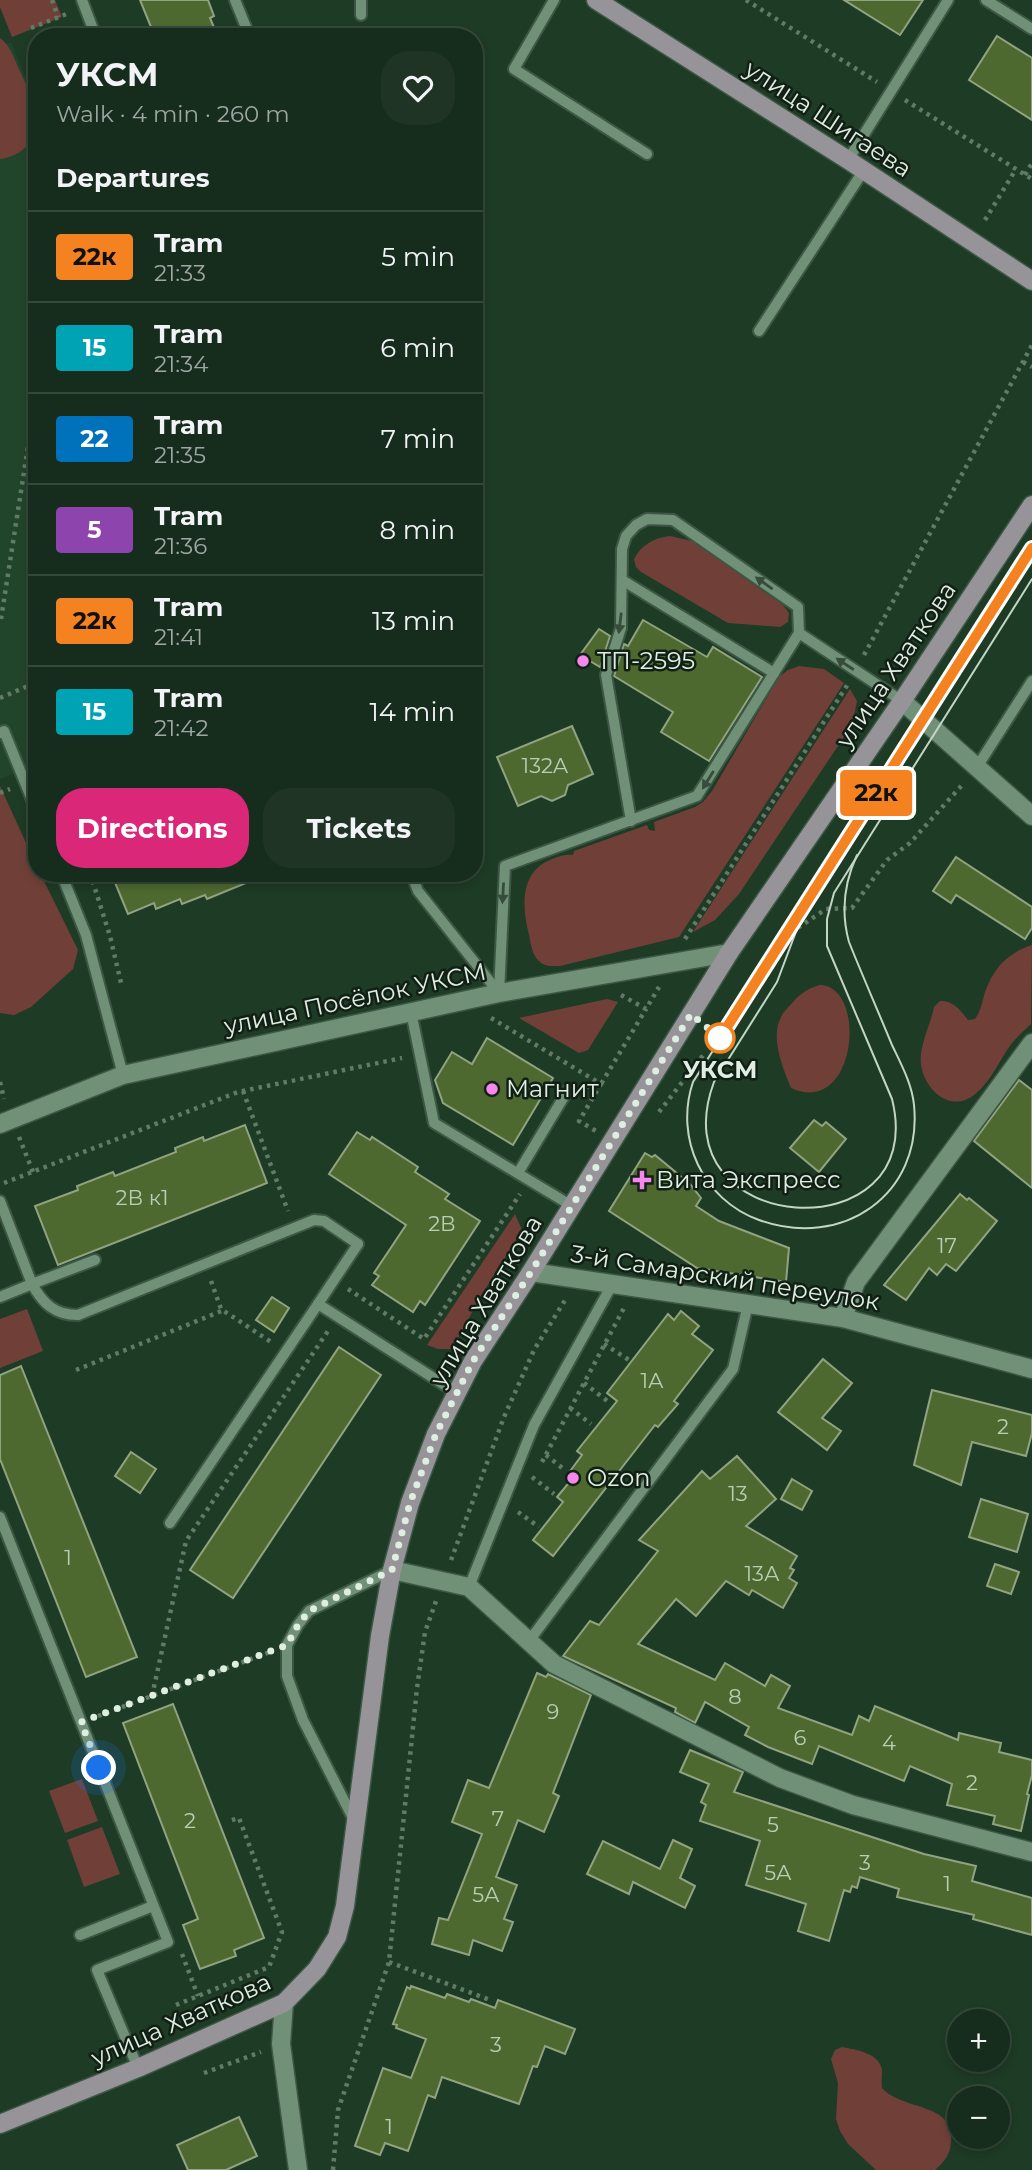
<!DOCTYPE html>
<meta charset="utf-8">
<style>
body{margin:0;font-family:Montserrat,sans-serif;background:#1f3425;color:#f1f3f6;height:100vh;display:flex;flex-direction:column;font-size:26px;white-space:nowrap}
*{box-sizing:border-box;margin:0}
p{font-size:23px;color:#9ea7a3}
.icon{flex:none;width:38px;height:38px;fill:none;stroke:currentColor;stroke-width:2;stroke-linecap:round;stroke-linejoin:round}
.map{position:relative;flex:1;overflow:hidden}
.side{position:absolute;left:28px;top:28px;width:455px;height:854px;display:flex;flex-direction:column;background:#162c1c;border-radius:28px;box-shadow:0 4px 10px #0003,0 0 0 2px #35483b}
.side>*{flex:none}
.badge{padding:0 14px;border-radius:5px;font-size:24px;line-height:46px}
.fabs{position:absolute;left:947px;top:2009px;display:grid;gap:14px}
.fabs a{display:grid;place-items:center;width:63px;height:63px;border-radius:50%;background:#162c1c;box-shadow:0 4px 10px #0003,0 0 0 2px #35483b;font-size:35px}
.you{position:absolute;width:35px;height:35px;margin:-18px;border:5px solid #fff;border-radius:50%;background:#1a73e8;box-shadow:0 0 0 10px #1a73e833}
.map>.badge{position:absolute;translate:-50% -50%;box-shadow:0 0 0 4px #fff}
h2{padding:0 28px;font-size:26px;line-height:63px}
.round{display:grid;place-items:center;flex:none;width:74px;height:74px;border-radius:28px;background:#1f3425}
.headline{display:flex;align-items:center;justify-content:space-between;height:119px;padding:0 28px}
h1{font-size:33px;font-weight:700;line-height:52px}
.primary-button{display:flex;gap:14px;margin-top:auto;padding:14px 28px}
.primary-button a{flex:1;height:80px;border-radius:28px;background:#db2777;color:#fff;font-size:28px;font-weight:700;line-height:80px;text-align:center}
.primary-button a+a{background:#1f3425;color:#f1f3f6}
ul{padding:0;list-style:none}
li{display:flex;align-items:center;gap:21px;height:91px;padding:0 28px;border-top:2px solid #35483b}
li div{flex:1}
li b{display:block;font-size:26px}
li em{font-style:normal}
li .badge{min-width:77px;font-weight:700;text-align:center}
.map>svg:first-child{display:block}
</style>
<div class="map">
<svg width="1032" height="2170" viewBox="0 0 1032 2170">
<rect width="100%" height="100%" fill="#1e3b25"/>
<polygon fill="#21452a" points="11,42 37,106 37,764 0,779 0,47"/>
<g fill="#704038">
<polygon points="0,0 55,0 62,17 12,37 0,7"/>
<path d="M0,38C11,46 14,59 20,71C26,85 35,102 36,118C39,140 21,157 0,159Z"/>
<path d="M670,536L692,541L783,605L789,613L788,622L780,627L728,623L641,572L636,567L634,559C642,544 654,538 670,536Z"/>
<path d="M799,666L824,669L844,683L679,937L560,966C553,966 544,967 539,961C532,955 531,944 529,935C522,907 519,872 552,859C560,856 566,854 573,855L574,851L647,825L649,830L655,831L654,822L695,807L703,802L712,791L779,677L788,670Z"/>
<polygon points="850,689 857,701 852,725 739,894 715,920 693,932"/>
<polygon points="0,786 37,867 37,873 40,873 78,950 73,969 31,1007 14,1015 0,1013"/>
<path d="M1032,945L1031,1024C1025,1030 1018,1036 1012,1043C999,1060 992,1081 974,1095C947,1116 917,1082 921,1054C923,1038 931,1022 934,1007L940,1001C954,1001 960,1010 968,1020L975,1019C981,1011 982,1002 985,992C994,967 1008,953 1032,945Z"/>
<path d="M820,985C868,986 857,1118 791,1088C783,1068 770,1038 781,1017C783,1012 789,1007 792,1003C800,994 808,988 820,985Z"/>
<polygon points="607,999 618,1002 588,1050 579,1053 519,1018"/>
<polygon points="515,1214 522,1230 481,1296 452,1349 438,1349 427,1345"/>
<polygon points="27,1309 43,1351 0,1368 0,1319"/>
<polygon points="82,1779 98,1821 65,1833 49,1791"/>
<polygon points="102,1827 120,1874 84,1887 67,1840"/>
<path d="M842,2047C855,2050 879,2052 882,2070C882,2076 881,2082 882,2088C902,2111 956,2102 951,2142C950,2155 945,2161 935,2170H876L848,2144L840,2131L836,2119L838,2083L831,2059L835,2050Z"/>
</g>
<g fill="#4e6930" stroke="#91a381" stroke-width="2">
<polygon points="140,0 208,0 214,16 210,18 218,37 155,37"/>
<polygon points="844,0 923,0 900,35"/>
<polygon points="997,36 1032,58 1032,120 969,80"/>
<polygon points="643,620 707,657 713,647 762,677 709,761 661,732 673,712 614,676 624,644 628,646"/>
<polygon points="599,629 610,636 600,667 580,655"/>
<polygon points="572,726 593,774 568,785 565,795 552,801 541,796 518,806 497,757"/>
<polygon points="956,857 1032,907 1032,928 1025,939 956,895 951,903 933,891"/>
<polygon points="111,873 268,873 268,874 207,899 205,895 182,904 180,899 156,909 154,903 128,914"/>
<polygon points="487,1038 553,1078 513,1145 443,1103 435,1080 452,1052 472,1064"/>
<polygon points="1019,1080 1032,1090 1032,1188 974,1141"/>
<polygon points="814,1120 822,1126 826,1122 846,1139 819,1172 790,1148"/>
<polygon points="245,1125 267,1183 58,1265 35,1206 78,1190 77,1186 113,1172 115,1176 176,1152 175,1148 203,1137 204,1141"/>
<polygon points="357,1132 370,1140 372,1137 418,1167 415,1172 449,1194 445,1199 480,1221 425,1305 420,1301 413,1312 372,1285 379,1276 374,1273 406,1225 329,1174"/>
<polygon points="645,1153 652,1157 655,1155 690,1184 701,1198 696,1206 719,1221 789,1248 786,1282 697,1268 609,1211"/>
<polygon points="960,1194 967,1200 969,1198 997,1221 956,1271 946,1264 937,1275 929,1268 906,1300 884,1285"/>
<polygon points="272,1297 289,1308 274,1332 256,1320"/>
<polygon points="681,1311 699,1326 692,1334 713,1350 674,1401 678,1404 658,1427 655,1425 553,1556 533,1540 563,1502 557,1497 573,1478 568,1474 582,1455 577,1451 617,1401 607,1393 668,1314 674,1320"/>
<polygon points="339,1347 381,1375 233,1598 190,1570"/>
<polygon points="823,1359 852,1383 822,1418 841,1431 827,1450 778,1412"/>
<polygon points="21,1366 137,1657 86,1677 0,1459 0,1375"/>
<polygon points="932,1390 1032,1415 1032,1433 1026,1456 972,1442 961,1485 914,1465"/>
<polygon points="131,1452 156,1469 140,1493 115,1476"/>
<polygon points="737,1456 776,1499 746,1526 797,1556 790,1568 794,1570 789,1578 797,1583 783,1608 752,1590 749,1595 726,1581 696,1616 676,1599 638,1644 715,1680 725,1663 765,1686 771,1675 790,1686 778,1708 852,1735 859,1716 869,1721 875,1706 958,1740 959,1733 1001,1743 999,1752 1032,1760 1032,1775 1027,1794 1029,1795 1021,1831 993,1824 995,1816 947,1805 952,1784 910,1766 904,1781 819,1746 812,1764 768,1747 745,1735 749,1727 705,1702 695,1723 675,1712 676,1708 563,1656 590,1621 599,1625 658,1551 639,1540 702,1471 710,1479"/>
<polygon points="792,1479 812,1491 802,1510 781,1499"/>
<polygon points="981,1499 1028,1514 1017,1552 969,1537"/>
<polygon points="995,1564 1019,1572 1011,1594 987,1586"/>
<polygon points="537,1673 546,1677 548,1674 591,1695 553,1793 559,1796 544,1832 518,1820 496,1877 517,1885 504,1919 513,1922 502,1951 473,1940 469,1955 432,1944 439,1918 448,1920 482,1834 452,1822 468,1780 489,1788"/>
<polygon points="173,1704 264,1938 234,1950 236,1956 200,1969 183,1925 198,1919 123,1723"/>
<polygon points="690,1750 743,1772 734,1792 924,1854 976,1866 972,1881 1032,1898 1032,1935 973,1919 974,1915 897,1897 899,1889 860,1877 857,1888 852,1886 850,1892 844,1890 829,1941 798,1931 806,1904 746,1885 760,1841 700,1821 706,1805 701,1802 709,1784 680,1772"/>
<polygon points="673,1840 692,1849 680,1878 695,1886 685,1908 633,1882 629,1894 587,1874 603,1841 660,1869"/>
<polygon points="411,1986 445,1998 447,1994 469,2002 471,1999 495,2008 498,2000 575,2029 565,2054 545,2046 537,2067 533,2066 519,2104 442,2077 435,2098 428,2095 408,2151 385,2143 380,2155 355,2146 383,2068 411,2078 426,2039 396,2028 397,2025 393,2024 407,1987 410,1989"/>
<polygon points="239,2117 257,2156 226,2170 188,2170 177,2145"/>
</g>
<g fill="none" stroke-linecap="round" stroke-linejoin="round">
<defs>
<g id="lane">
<polyline points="82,0 96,37"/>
<polyline points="235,0 250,37"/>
<polyline points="361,0 361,15"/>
<polyline points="554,0 514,69 647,154"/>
<polyline points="986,0 1032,29"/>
<polyline points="848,160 948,0"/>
<polyline points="759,331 864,170"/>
<polyline points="622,580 774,673"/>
<polyline points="0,733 4,731 37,812"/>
<polyline points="977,767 1032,681"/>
<polyline points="631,821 606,675 621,628 622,549 626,536 636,525 647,519 673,520 798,607 799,633"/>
<polyline points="61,873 86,935 123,1075"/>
<polyline points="411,873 418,891 499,993"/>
<polyline points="499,993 505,866 697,796 799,633 902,701"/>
<polyline points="411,1012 434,1123 572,1206"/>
<polyline points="518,1173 568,1090"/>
<polyline points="0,1201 32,1284 0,1297"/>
<path d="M95,1260L32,1284C43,1304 55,1315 78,1315L314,1220L324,1221L358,1244"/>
<polyline points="318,1304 358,1244 356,1243"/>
<polyline points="0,1517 168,1942 97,1970 138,2068"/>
<polyline points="170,1523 318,1304 457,1393"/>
<polyline points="469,1587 534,1425 613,1283"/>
<polyline points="529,1641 733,1369 748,1304"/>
<polyline points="354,1820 303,1720 287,1676 287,1645 298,1625 309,1611 392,1570"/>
<polyline points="80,1935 153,1906"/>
</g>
<g id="street">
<polyline points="902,701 1032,816"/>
<polyline points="0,1124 123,1075 499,993 729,953"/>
<polyline points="531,1272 843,1318 1032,1369"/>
<polyline points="843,1318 856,1282 1032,1043"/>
<polyline points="392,1570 469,1587 554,1664 780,1778 853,1805 1032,1852"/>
<polyline points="284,2003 281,2044 298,2170"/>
</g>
<g id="secondary">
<polyline points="596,0 848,160 1032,281"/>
<polyline points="0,2124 138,2068 284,2003 317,1969 337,1937 345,1906 380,1636 392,1570 410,1503 436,1434 473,1361 531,1272 729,953 902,701 1032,505"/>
</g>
</defs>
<use href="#lane" stroke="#3d5745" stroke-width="14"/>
<use href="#street" stroke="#3d5745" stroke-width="21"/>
<use href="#secondary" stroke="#3d5745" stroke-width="21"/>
<g stroke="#627b68" stroke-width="4.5" stroke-dasharray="3.5 5" stroke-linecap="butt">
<polyline points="52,0 58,17"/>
<polyline points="746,0 877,82"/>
<polyline points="31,28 69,13"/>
<polyline points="905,100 1032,179"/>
<polyline points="1025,175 1032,163"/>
<polyline points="985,220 1016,169"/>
<polyline points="1023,362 1032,367"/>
<polyline points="1,619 37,389"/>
<polyline points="864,655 1032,345"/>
<polyline points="0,698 28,686"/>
<polyline points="0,793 10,789"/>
<polyline points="90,873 110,936 122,987"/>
<polyline points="685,939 848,684"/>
<polyline points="753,977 775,943 826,909 852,908 887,860 910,843 963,784"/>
<polyline points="621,995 646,1009 659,987"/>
<polyline points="491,1018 601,1084 579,1121 596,1131"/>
<polyline points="0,1082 4,1099"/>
<polyline points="585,1087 601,1084 646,1009"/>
<polyline points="243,1091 288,1211"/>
<polyline points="659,1112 704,1054"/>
<polyline points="19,1137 33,1172"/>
<polyline points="4,1183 238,1092 402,1058"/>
<polyline points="211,1281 221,1309 271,1342"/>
<polyline points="348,1289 424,1339 520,1194"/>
<polyline points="604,1344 629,1360"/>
<polyline points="76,1370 224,1310"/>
<polyline points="584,1383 610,1403"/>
<polyline points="570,1408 591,1424"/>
<polyline points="546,1455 566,1471"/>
<polyline points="542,1462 625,1306"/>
<polyline points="532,1477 554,1494"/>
<polyline points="518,1512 539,1527"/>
<polyline points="451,1560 504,1417 534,1350 567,1297"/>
<polyline points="152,1696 186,1541 328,1331"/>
<polyline points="98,1716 270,1652"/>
<polyline points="182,1954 198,1996"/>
<polyline points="389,1962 490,2000"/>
<polyline points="176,2005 269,1967 282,1932 239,1818 229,1821"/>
<polyline points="204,2073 261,2052"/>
<polyline points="333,2170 338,2110 389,1962 417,1688 425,1632 436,1601"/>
</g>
<use href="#lane" stroke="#709077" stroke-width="10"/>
<use href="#street" stroke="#709077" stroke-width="18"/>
<use href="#secondary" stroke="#969498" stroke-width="18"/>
<g stroke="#c3d6c6" stroke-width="2">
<path d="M857,855C844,883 841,913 849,942C863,977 878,1011 892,1045C901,1064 912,1084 914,1105C923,1195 842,1250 759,1220C703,1200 674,1138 693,1082L1032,548"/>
<path d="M797,929L777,982L714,1082C656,1238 931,1255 892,1099L827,946V919L834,893L1032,579"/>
</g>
</g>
<defs><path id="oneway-solid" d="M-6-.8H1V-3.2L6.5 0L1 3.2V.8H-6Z" transform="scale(1.75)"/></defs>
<g fill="#384c3c">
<use href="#oneway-solid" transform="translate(764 583) rotate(-145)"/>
<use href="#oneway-solid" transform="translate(620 623) rotate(97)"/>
<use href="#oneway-solid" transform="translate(845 664) rotate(-147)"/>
<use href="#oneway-solid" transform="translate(708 780) rotate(122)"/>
<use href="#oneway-solid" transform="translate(503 893) rotate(93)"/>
</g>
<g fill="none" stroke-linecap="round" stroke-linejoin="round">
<defs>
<polyline id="line" points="720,1038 1032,548"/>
</defs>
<use href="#line" stroke="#fff" stroke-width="16"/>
<use href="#line" stroke="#f58220" stroke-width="10"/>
<polyline stroke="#deefe1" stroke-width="7" stroke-dasharray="0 12.6" points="99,1768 81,1722 287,1645 298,1625 309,1611 392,1570 410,1503 436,1434 473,1361 531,1272 691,1014 720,1038"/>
</g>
<g fill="#f688ed" stroke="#121f15" stroke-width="2.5">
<circle cx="583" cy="661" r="7"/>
<circle cx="492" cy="1089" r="7"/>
<path d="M638.5 1169.5h7v7h7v7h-7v7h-7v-7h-7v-7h7z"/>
<circle cx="573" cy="1478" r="7"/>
</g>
<circle fill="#fff" stroke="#f58220" stroke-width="3.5" cx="720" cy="1038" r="14"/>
<g text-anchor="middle" stroke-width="5" stroke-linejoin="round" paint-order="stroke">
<g font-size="21" fill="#baceb5">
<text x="545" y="773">132А</text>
<text x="142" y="1205">2В к1</text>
<text x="442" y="1231">2В</text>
<text x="947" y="1253">17</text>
<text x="652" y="1388">1А</text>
<text x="1003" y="1434">2</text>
<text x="738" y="1501">13</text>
<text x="68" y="1565">1</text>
<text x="762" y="1581">13А</text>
<text x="735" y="1704">8</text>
<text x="553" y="1719">9</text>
<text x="800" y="1745">6</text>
<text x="889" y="1750">4</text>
<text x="972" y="1790">2</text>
<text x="498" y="1826">7</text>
<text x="190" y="1828">2</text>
<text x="773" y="1832">5</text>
<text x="865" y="1870">3</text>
<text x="778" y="1880">5А</text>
<text x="947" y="1891">1</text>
<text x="486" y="1902">5А</text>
<text x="496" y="2052">3</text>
<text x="389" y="2134">1</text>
</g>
<g font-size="24" fill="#deefe1" stroke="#121f15">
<text transform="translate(828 119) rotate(33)" y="8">улица Шигаева</text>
<text transform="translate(896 665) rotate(-56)" y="8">улица Хваткова</text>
<text transform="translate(355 999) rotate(-12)" y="8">улица Посёлок УКСМ</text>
<text transform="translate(725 1278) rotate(9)" y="8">3-й Самарский переулок</text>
<text transform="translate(486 1301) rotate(-59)" y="8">улица Хваткова</text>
<text transform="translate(181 2020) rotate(-24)" y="8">улица Хваткова</text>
</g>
<g font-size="24" fill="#deefe1" stroke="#121f15" text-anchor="start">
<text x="597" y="669">ТП-2595</text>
<text x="506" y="1097">Магнит</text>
<text x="656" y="1188">Вита Экспресс</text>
<text x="587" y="1486">Ozon</text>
</g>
<g font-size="24" font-weight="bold" fill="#deefe1" stroke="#121f15">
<text x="720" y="1078">УКСМ</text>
</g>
</g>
</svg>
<div class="fabs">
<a>+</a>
<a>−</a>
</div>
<div class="you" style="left:99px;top:1768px"></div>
<b class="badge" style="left:876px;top:793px;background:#f58220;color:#111">22к</b>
<section class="side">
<div class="headline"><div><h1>УКСМ</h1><p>Walk · 4 min · 260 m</p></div><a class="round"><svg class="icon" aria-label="heart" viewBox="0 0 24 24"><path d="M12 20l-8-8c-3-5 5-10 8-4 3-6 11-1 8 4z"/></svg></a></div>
<h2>Departures</h2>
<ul>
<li><span class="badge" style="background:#f58220;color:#111">22к</span><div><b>Tram</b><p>21:33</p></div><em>5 min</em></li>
<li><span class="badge" style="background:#00a3b4;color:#fff">15</span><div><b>Tram</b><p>21:34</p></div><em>6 min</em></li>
<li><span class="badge" style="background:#0072bc;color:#fff">22</span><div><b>Tram</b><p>21:35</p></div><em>7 min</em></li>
<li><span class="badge" style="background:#8e44ad;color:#fff">5</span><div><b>Tram</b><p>21:36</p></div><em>8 min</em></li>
<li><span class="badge" style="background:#f58220;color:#111">22к</span><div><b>Tram</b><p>21:41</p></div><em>13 min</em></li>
<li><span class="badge" style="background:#00a3b4;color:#fff">15</span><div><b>Tram</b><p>21:42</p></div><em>14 min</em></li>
</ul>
<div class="primary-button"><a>Directions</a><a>Tickets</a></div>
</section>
</div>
